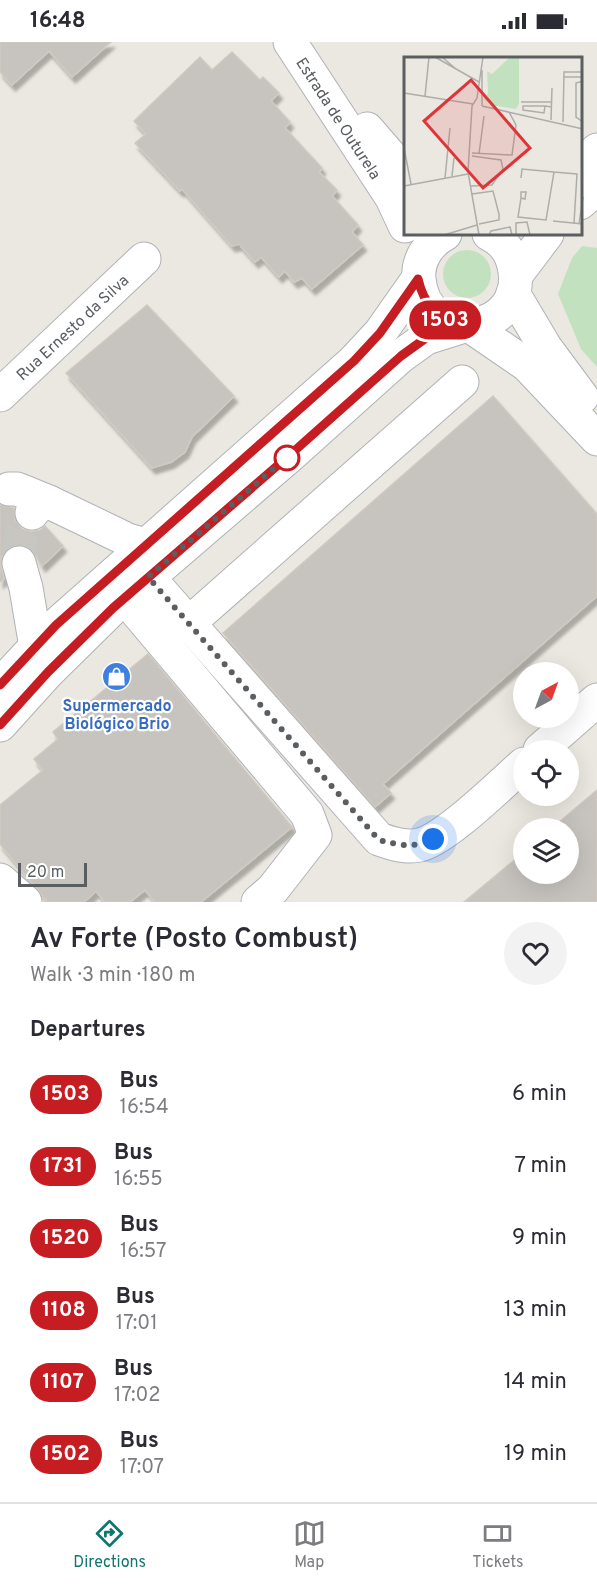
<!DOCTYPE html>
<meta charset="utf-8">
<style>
body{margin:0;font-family:Overpass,sans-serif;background:#f2f2f3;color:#2b2b33;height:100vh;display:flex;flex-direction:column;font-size:22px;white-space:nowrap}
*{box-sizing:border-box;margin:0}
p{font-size:20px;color:#7c7c81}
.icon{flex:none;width:33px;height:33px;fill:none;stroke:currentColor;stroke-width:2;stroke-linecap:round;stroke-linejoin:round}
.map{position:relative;height:860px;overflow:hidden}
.sheet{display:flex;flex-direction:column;background:#fff;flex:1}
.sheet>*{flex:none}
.badge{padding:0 12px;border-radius:20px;font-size:21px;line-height:39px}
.needle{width:39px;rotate:41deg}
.fabs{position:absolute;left:513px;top:620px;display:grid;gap:12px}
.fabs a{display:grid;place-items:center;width:66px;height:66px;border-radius:50%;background:#fff;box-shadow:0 6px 24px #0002;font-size:30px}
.scale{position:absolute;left:18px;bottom:15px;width:69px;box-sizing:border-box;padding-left:6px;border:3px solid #5a5e61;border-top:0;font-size:16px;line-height:21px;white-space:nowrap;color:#5a5e61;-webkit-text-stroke:4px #fff;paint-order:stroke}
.you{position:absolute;width:30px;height:30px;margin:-15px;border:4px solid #fff;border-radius:50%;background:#1a73e8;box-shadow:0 0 0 9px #1a73e833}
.map>.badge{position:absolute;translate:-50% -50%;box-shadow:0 0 0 3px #fff}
h2{padding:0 30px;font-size:22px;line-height:54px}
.round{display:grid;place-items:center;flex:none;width:63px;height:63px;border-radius:32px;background:#f2f2f3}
.summary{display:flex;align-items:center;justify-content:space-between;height:102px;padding:0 30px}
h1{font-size:28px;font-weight:600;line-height:45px}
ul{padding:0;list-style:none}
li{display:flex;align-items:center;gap:18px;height:72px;padding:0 30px}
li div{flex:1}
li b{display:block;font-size:22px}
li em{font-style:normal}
li .badge{min-width:66px;font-weight:700;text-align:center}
.status{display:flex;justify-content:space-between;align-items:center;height:42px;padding:0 30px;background:#fff;direction:ltr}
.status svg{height:16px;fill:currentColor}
.tab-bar{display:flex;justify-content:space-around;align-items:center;height:84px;border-top:2px solid #e1e1e2;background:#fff;font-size:16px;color:#7c7c81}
.tab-bar a{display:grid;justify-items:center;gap:3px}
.tab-bar .active{color:#0f766e}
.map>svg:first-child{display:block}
</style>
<div class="status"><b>16:48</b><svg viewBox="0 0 49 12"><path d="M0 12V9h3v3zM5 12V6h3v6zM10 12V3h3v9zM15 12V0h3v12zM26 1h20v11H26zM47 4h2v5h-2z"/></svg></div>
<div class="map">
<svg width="597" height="860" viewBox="0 0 597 860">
<defs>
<filter id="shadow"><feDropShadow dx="3.5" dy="6" stdDeviation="1.5" flood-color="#0004"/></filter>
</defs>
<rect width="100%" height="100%" fill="#ebe8e1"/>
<g fill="#c2e2bf">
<polygon points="582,204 597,206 597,325 581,307 558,252 572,216"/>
<circle cx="467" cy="232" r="24"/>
</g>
<g fill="#c7c3be" stroke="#d0c9c0" stroke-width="1.5" filter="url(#shadow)">
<polygon points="0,0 111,0 72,35 49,9 12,43 0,30"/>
<polygon points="232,10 260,38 263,35 279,51 271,59 290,80 285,86 322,126 319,130 337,148 332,154 358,183 352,190 363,203 312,247 302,236 294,240 285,229 279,235 261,215 255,220 239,202 232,204 182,147 180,149 135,101 146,92 134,79 200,15 212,28"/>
<polygon points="147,263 234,354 192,395 185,410 171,420 152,426 66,331"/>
<polygon points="493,354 597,472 597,554 383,742 391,751 375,765 223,591"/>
<polygon points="0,463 14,466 15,479 22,487 31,490 40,488 45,484 63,504 42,524 32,507 23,503 13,503 5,508 1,516 1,525 4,537 0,540"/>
<polygon points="148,612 292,785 201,860 155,860 145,848 130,860 105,860 96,849 84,860 48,860 0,802 0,763 43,728 34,717 58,697 53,690"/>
<polygon points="597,748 597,860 464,860 524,810 524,831 568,831 568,786 552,786"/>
</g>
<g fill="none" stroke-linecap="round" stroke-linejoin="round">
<path stroke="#c7c6c1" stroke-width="33" stroke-dasharray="33 16" stroke-linecap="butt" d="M19,521C17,500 22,490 32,471"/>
<defs>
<g id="minor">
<polyline points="290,0 392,156 405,184"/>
<polyline points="367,87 405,131"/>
<polyline points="580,123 597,108"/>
<polyline points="580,161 597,146"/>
<path d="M445,192C428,201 417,219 419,237C425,307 529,292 514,224C511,210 502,198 489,192"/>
<polyline points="516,233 547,192"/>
<polyline points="513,251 545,305 582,355"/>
<polyline points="470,284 527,323 597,397"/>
<polyline points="0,353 144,217"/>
<polyline points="9,447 17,447 49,460"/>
<polyline points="32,471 36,465 49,460 128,498 142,502 150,500"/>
<polyline points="19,521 26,546 36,605"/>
<path d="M148,535L379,797C393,802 406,806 420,803C447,796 501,742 524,722"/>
<polyline points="125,556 307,772 315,793 273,847 258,860"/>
<polyline points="189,581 462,340"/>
<polyline points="0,643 56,583 354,319 380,291 418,237"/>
<polyline points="0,683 48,630 113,566 293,411 401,314 426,296 464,284"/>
<polyline points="540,708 597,658"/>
<polyline points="0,838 25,860"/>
</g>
</defs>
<use href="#minor" stroke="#afb2b6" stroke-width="35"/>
<use href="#minor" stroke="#fff" stroke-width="33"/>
</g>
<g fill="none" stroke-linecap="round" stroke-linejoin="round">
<defs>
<path id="line" d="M0,643L56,583L354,319L380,291L418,237C424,263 438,278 464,284L426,296L401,314L292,411L113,566L48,630L0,683"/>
</defs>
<use href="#line" stroke="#fff" stroke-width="14"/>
<use href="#line" stroke="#c61d23" stroke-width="9"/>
<path stroke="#5a5e61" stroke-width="6" stroke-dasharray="0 10.8" d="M287,416L292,411L148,535L379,798C399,803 413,807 433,797"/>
</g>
<defs>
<symbol id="shop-disc" viewBox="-11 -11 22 22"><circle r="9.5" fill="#3f7fe0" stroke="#fff"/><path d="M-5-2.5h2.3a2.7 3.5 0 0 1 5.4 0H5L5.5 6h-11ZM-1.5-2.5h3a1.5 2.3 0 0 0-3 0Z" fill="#fff"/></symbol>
</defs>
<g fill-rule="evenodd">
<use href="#shop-disc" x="100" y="618" width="33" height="33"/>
</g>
<circle fill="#fff" stroke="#c61d23" stroke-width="3" cx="287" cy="416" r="12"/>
<g text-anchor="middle" stroke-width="4.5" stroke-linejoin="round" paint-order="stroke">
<g font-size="16" fill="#5a5e61" stroke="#fff">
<text transform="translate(339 76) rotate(57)" y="6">Estrada de Outurela</text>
<text transform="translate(72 285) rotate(-43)" y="6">Rua Ernesto da Silva</text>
</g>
<g font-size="16" font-weight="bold" fill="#366cbe" stroke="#fff">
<text x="117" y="669">Supermercado<tspan x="117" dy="18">Biológico Brio</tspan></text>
</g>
</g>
<g transform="translate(404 15)">
<rect width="178" height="178" fill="#ebe8e1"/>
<path d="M106,0H124L115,1V47L112,52L87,48L80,42L84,36L83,14L88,17Z" fill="#c2e2bf"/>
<path fill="none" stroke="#adadaa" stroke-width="1.5" d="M31,0L75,25M38,0L52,12M160,20H179M179,24L172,26V60L179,65M0,36L69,47M21,39L25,0M117,45H148M78,49L179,72M78,49V13M141,49L140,56L119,53V49H141L148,50M147,63L148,31M159,65L160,15H179M0,91L7,127M68,96L108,98L112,68L105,55M75,97L80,59M48,119L50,101M41,121L46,71M117,121L118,112L150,115M0,129L64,117M67,129L88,128L99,112L97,103L68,99M68,137L89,134L95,157V163L75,167M117,141L121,142L122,135H117V141L114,160L142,163L150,115L173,117L170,166M149,164L179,167M175,167L179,140M40,178L73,168M75,178L64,115L68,49L73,41L79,0M85,178L87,174L106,170L108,178M112,178V166L123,165L126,178"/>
<path fill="#dc363a" fill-opacity="0.15" stroke="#dc363a" stroke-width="3" d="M67,23L126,91L79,131L20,64Z"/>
<rect width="178" height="178" fill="none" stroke="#5a5e61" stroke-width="3"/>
</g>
</svg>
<div class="fabs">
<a><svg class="needle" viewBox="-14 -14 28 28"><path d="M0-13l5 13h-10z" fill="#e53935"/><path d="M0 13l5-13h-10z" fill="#7c7c81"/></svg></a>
<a><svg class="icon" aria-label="locate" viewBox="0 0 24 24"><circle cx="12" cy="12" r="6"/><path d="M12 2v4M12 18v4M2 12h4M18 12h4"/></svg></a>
<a><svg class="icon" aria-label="layers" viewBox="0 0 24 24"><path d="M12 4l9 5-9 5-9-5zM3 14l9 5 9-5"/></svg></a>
</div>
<div class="scale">20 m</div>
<div class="you" style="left:433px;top:797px"></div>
<b class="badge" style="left:445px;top:278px;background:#c61d23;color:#fff">1503</b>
</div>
<section class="sheet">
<div class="summary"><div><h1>Av Forte (Posto Combust)</h1><p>Walk · 3 min · 180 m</p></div><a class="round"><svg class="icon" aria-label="heart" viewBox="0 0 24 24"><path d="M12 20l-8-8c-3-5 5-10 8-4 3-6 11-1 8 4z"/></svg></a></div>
<h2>Departures</h2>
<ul>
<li><span class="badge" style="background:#c61d23;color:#fff">1503</span><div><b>Bus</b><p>16:54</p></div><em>6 min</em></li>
<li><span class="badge" style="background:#c61d23;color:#fff">1731</span><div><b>Bus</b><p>16:55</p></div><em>7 min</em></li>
<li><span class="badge" style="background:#c61d23;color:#fff">1520</span><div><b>Bus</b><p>16:57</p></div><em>9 min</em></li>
<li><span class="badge" style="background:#c61d23;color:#fff">1108</span><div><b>Bus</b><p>17:01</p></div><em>13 min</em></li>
<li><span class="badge" style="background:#c61d23;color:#fff">1107</span><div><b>Bus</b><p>17:02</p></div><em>14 min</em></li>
<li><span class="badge" style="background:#c61d23;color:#fff">1502</span><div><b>Bus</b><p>17:07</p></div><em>19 min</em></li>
</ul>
</section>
<nav class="tab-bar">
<a class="active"><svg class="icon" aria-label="directions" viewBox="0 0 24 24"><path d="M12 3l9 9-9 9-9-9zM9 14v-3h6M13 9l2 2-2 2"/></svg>Directions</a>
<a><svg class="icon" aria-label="map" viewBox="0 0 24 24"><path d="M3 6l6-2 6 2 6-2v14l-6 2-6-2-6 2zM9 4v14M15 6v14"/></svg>Map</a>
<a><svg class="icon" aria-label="tickets" viewBox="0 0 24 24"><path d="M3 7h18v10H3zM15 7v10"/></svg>Tickets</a>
</nav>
